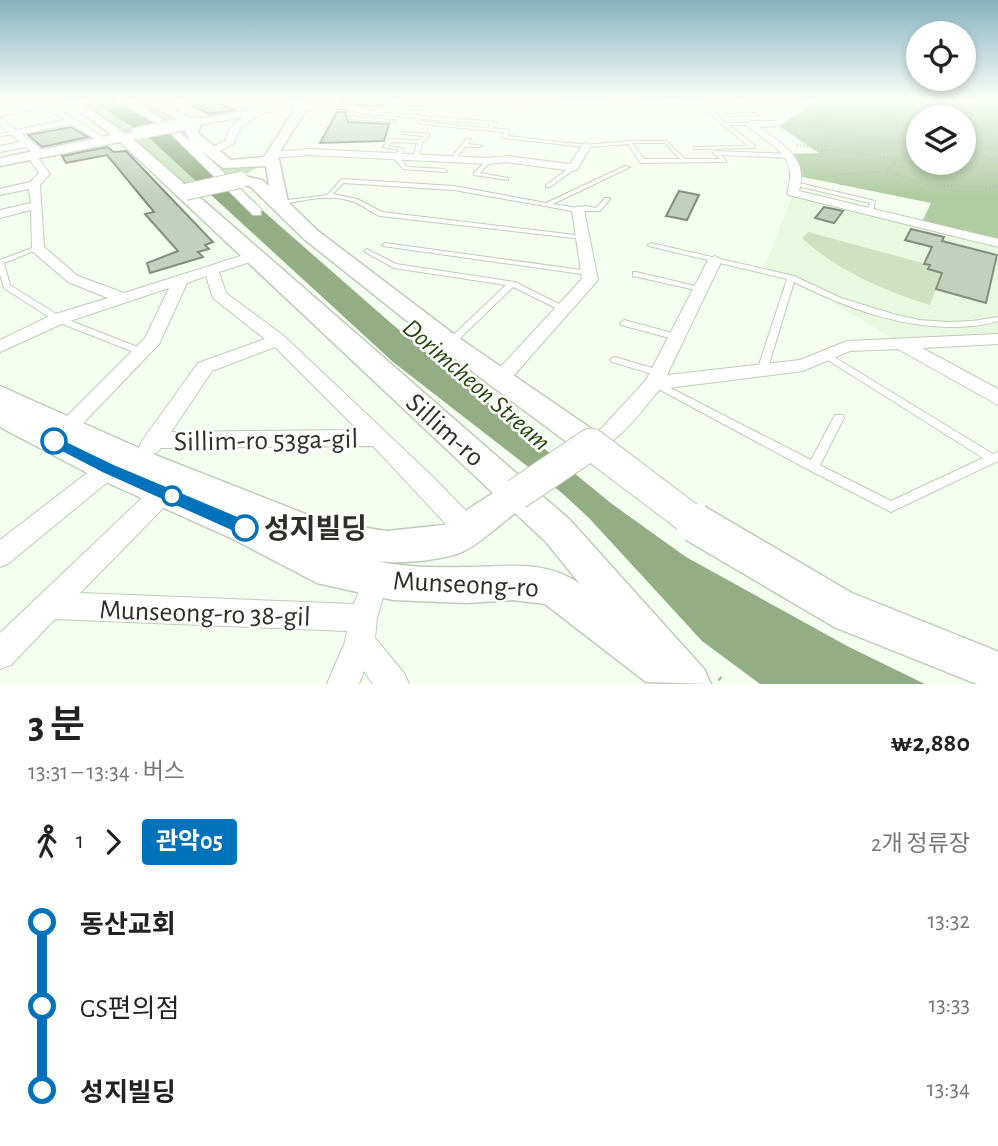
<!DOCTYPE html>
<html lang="ko">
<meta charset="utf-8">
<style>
body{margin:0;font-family:"Alegreya Sans","Noto Sans KR",sans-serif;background:#f6f6f6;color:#222;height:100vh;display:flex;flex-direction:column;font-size:26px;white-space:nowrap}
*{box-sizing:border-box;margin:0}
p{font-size:23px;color:#767676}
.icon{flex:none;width:38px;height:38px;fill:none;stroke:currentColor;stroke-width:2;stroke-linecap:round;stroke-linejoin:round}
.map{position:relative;height:684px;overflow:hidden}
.details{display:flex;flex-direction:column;background:#fff;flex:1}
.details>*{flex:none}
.badge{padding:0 14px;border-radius:5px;font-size:24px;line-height:46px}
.buttons{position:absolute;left:906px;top:21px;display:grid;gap:14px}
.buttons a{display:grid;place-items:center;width:70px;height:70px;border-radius:50%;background:#fff;box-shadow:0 4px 10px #0003;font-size:35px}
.map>.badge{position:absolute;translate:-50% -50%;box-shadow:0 0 0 4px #fff}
.legs{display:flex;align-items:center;gap:10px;height:77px;padding:0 28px;font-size:23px}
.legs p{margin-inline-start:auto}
.head{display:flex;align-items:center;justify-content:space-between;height:119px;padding:0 28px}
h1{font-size:38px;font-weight:600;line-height:52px}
ul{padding:0 28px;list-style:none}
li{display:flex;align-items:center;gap:24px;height:84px;font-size:26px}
li i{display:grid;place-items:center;width:10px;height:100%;margin:0 9px;background:currentColor}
li i::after{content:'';width:18px;height:18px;margin:-9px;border:5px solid;border-radius:50%;background:#fff}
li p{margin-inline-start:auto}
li:first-child i{background:linear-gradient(#0000 50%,currentColor 0)}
li:last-child i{background:linear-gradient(currentColor 50%,#0000 0)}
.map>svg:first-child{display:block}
</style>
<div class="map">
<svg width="998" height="684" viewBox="0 0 998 684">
<rect width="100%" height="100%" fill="#f5fff0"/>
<polygon fill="#e9f9e0" points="793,193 998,243 998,339 900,343 791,278 763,271"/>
<g fill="#cce2c1">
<path d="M72,100H143L187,121L226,166L265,162C242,181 215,184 187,191L128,138Z"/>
<path d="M808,232L930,265L928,269L942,273L930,305C885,291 837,271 802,238Z"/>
</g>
<path fill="#b0cca2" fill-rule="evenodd" d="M817,100H939L975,104L974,100H998V243L921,224L931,203L798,176L789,154L819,153L776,124ZM919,117H964V163H919Z"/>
<polygon fill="#93ae85" points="90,100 122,100 166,126 392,324 612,504 686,557 849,647 925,684 760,684 702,641 589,518 562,493 393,362 147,136"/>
<g fill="#c4d0be" stroke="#838e7d" stroke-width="2">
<polygon points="179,100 212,100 235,110 210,114"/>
<polygon points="343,100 390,100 394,101 374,107 342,102"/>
<polygon points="337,112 345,112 348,122 389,124 384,141 320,143"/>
<polygon points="71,127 88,137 42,147 28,135"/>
<polygon points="107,147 114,152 126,151 213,242 205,245 209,249 198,252 203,257 150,273 147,263 178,251 145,214 154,212 107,155 66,163 62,156"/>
<polygon points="679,191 699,195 687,220 666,216"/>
<polygon points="824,207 843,211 834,223 815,218"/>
<polygon points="911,229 944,237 942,241 997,255 986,303 936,289 942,273 928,269 930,265 924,264 932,247 905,240"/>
</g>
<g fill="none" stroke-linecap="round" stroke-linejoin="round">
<defs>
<g id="lane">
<path d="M694,100H698L704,105L744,104L739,100H743L763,113L762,115L718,116L726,123H752L750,125H729L755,146V148L694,149V148L696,147L748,146ZM747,106L757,113L715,114L707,107Z"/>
<polygon points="776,100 781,100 788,105 785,106"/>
<polygon points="390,106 426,108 428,109 426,110 389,108"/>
<polygon points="349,107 351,108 352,117 394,120 396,121 394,122 348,119 347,108"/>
<path d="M375,112L495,122L497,123L492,128L509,130L507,136L586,145L629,141H666L685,159H720L713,153L716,151L790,154L793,156L790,158L721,155L726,160V162L642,163L640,162L628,144L586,147L504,138L502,137L504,132L422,124L415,118L374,114ZM420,119L491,124L488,128L423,122ZM632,143H665L680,159H644Z"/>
<polygon points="14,132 16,133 16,134 0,136 0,134"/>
<polygon points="402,132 428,134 430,135 422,143 419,158 416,160 413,158 417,143 391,142 388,146 404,149 399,157 407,167 444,169 447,171 446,172 403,169 393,157 399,150 383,147 389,139 419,140 424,136 404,134 402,133"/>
<polygon points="467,138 471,139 468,144 482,146 480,147 465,147 454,161 450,161 450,159"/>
<polygon points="488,159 491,161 480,173 508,178 508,180 474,175 474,173"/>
<path d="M625,166L630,167L553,204L578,208L585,206L596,208L605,198H609L610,199L600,211C592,212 586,210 578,212L454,190L343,183L333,194L357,199L382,212L584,236L585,237L582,239L380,216C371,212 364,206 354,202C331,193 304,200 280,205L277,203L280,201L327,195L342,179L454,186L546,203Z"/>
<polygon points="571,167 576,168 550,187 546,187 546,185"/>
<polygon points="795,182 875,201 873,212 870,214 867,212 870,203 793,185 793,183"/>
<polygon points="385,243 589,271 593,273 589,275 383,246 382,245"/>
<path d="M651,243L794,276L841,298L893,314L919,320L947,322L973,321L998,317V321C989,323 980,326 971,326C910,332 848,309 794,282L767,371L762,374L757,371L787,279L649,246L648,245Z"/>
<polygon points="37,246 40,248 39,249 4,263 10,285 61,317 145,350 146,352 145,354 139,354 55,321 4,288 0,275 0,260"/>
<polygon points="367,249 396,264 515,282 567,308 563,310 560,310 513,287 453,345 447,345 446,343 447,341 506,285 394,268 365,252 364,251"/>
<polygon points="633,272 636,272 700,287 704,289 700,291 633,276"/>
<polygon points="624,320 680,335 681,337 677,340 621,325 620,323"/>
<polygon points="826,352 993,454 998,452 998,461 891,512 809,470 653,386 651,384 653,382 659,382 811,460 835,415 843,415 844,418 820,465 891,501 983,458 823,357 821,355 823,353"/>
<polygon points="615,357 662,371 664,373 659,376 612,362 610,360 612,358"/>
</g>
<g id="street">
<path d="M34,100H43L110,141L102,143L71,124L22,134L44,152V156H37L50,174L40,185L44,247L78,276L124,293L250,253H260V259L219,272L226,293L284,336L432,476L476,521L479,529L476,537L467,540L458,537L373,446L161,448C156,455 151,455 142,453L139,447L142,441L198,363L265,339L213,298L206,276L187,283L159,344L67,440L60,443L53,440L49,435L53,430L145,338L169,288L64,323L0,352V340L52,315L108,298L68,282L32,251L31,210L0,218V210L31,203L29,189L0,195V189L30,182L39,173L27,156L33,153L26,147L0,152V146L20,142L0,125V118L16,130L65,120L45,108L0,116V110L39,104ZM275,347L358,430L171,432L212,371Z"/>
<path d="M114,100C158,99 229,179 261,209V215H253L164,127Z"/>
<path d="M273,100H282L240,128L234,143L215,154H207V150L226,140C229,120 257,110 273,100Z"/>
<polygon points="700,100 697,103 403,105 375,116 344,109 301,110 297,108 301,106 344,105 374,110 402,101"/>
<path d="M808,100H817L779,126L759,127C783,145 809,157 799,191L998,239V247L789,195L787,193C800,152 770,148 746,124L750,121H774Z"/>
<polygon points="586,143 591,146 577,170 573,171 507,162 488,164 310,155 271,158 266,155 271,152 310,149 488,158 507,156 570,164 583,144"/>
<polygon points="578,206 584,210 598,280 508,382 494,382 492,378 494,374 582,279 572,210"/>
<path d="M715,256L722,260L667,375L800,360L847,341L998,334V344L922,348L998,389V405L898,349L850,351L803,371L660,389C644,407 610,458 583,450L580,444L583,438L601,429L646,380L708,260Z"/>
<polygon points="108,460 116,463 119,469 116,475 9,563 0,567 0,540 100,463"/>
<polygon points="169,478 177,480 181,487 177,494 80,593 354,604 367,568 376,565 385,568 389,577 377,618 375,638 404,673 409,684 373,684 364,671 359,684 327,684 345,642 347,631 55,619 11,665 0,669 0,633 161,480"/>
</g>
<g id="secondary">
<path d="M64,100H76L125,133L138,132L140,135L133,139L570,520L704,669L711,684L646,682L545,604L513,600L466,603L393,600L317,583L233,539L97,478L0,427V386L150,453L326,522L387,531L444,525L493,493L120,142L0,166V158L112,135ZM515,513L546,542L580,584C545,559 506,567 466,567C436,568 404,567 375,561C395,564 442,561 462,552C481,543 498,526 515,513Z"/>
<path d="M141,100C163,99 181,119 198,118C237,115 273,100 312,100L278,155L288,202L318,231L459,338L602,436L606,444L602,452L591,455L580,452L441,348L304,239L251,187L235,183L232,180L240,175L262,180L269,186L266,166L223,168L191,143L186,133L187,127L179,124L181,121ZM297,106L264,157L231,160L198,133L200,125Z"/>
</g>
</defs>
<use href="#lane" stroke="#bfcbb9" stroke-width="2"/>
<use href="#street" stroke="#bfcbb9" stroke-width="2"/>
<use href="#secondary" stroke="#bfcbb9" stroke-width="3"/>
<g stroke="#aeb6a9" stroke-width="2" stroke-dasharray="1 2.5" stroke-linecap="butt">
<polyline points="887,100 998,113"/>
<polyline points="857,104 919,129"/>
<polyline points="833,132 886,143 919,145"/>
<polyline points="964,136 988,129 998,130"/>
<polyline points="797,145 919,163"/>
<polyline points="964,149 998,161"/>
<polyline points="825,150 825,140 833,132 812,123 855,103 879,100"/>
<polyline points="973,153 998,144"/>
<polyline points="919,163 998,176"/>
<polyline points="887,171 924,185 998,187"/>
<polyline points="841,185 834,175 887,171 899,159 919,152"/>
</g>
<polyline stroke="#aeb6a9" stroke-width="4.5" stroke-dasharray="2.5 8" stroke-linecap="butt" points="719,678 727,684"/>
<use href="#lane" fill="#fff" fill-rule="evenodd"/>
<use href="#street" fill="#fff" fill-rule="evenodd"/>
<use href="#secondary" fill="#fff" fill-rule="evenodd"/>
<defs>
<polyline id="secondary-bridge-far3" points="138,133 185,124"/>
<polyline id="secondary-bridge-far2" points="185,192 240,180"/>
<polyline id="secondary-bridge-far1" points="517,494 591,444 698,525"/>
<polyline id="secondary-bridge" points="695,523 843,610 998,672"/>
</defs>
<use href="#secondary-bridge-far3" stroke="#bfcbb9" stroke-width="14" stroke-linecap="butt"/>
<use href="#secondary-bridge-far2" stroke="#bfcbb9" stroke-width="18" stroke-linecap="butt"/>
<use href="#secondary-bridge-far1" stroke="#bfcbb9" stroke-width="33" stroke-linecap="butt"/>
<use href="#secondary-bridge" stroke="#bfcbb9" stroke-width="41" stroke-linecap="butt"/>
<use href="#secondary-bridge-far3" stroke="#fff" stroke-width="12"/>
<use href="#secondary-bridge-far2" stroke="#fff" stroke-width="16"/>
<use href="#secondary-bridge-far1" stroke="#fff" stroke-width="31"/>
<use href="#secondary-bridge" stroke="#fff" stroke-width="38"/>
</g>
<linearGradient id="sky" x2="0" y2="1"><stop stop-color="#86b2c0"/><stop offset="0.51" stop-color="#fafff8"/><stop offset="1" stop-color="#fafff8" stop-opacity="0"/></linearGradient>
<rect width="998" height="196" fill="url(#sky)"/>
<polygon fill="#0072bc" stroke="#fff" stroke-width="2" points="54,435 114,464 252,522 255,528 252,534 245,537 238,534 102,473 48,445 46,441 48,437"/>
<g fill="#fff" stroke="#0072bc" stroke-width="3.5">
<circle cx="54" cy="441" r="12"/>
<circle cx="172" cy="496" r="9"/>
<circle cx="245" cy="528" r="12"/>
</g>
<g text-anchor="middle" stroke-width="5" stroke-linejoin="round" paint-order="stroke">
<g font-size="26" font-style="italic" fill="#25460b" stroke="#fff">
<text transform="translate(477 384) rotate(41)" y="9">Dorimcheon Stream</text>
</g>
<g font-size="28" fill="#2c3029" stroke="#fff">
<text transform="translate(446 429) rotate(42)" y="10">Sillim-ro</text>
<text transform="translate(266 439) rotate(-1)" y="10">Sillim-ro 53ga-gil</text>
<text transform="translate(466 583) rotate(3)" y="10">Munseong-ro</text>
<text transform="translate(205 612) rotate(2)" y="10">Munseong-ro 38-gil</text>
</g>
<g font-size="28" font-weight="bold" fill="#2c3029" stroke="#fff" text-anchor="start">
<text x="264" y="538">성지빌딩</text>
</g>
</g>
</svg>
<div class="buttons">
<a><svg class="icon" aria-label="locate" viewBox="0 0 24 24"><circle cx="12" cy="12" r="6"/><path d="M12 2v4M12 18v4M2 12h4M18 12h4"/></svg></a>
<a><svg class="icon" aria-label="layers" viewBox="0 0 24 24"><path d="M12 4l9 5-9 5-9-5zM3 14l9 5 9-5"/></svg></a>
</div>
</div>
<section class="details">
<div class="head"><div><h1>3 분</h1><p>13:31 – 13:34 · 버스</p></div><b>₩2,880</b></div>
<div class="legs"><svg class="icon" aria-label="walk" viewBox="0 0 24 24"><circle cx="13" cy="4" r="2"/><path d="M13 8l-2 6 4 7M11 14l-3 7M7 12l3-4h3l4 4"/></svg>1<svg class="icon" aria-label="forward" viewBox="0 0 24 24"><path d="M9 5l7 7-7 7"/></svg><b class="badge" style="background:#0072bc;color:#fff">관악05</b><p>2개 정류장</p></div>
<ul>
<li><i style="color:#0072bc"></i><b>동산교회</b><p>13:32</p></li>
<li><i style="color:#0072bc"></i><span>GS편의점</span><p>13:33</p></li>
<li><i style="color:#0072bc"></i><b>성지빌딩</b><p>13:34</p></li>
</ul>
</section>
